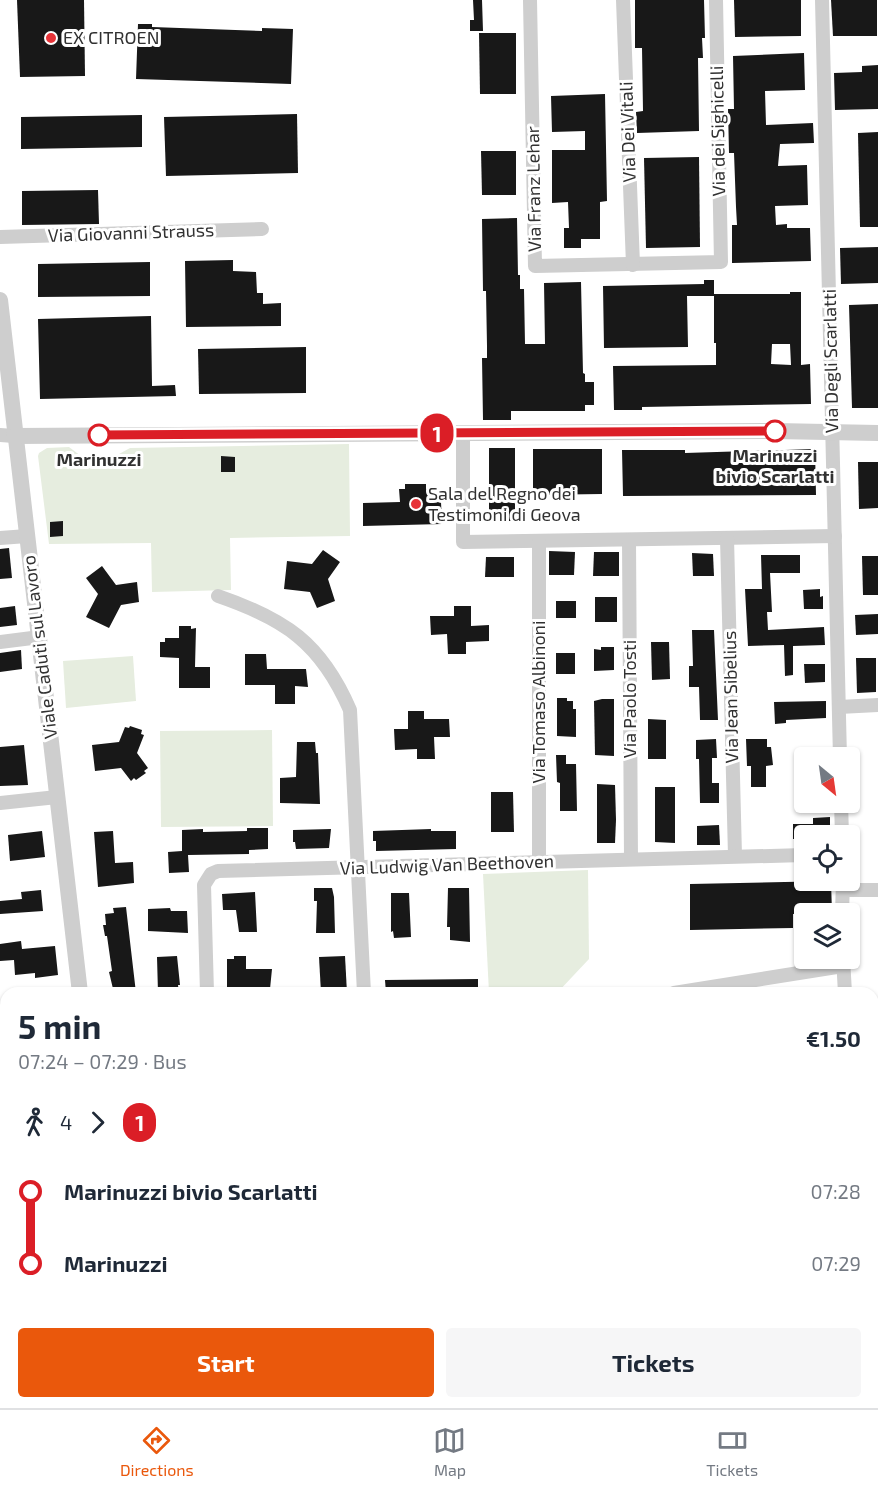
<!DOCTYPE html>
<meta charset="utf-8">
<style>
body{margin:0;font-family:"Exo 2",sans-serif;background:#f6f6f7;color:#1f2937;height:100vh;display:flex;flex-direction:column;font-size:22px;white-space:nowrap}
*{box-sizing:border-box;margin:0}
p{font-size:20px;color:#747a83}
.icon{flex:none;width:33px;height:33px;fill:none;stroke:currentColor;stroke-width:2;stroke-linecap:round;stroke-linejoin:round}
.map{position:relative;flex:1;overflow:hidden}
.side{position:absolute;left:0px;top:987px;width:879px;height:422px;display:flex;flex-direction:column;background:#fff;border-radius:18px 18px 0 0;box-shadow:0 2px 4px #0004}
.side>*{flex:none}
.badge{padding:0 12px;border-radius:20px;font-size:21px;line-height:39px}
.needle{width:39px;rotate:151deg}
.buttons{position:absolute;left:794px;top:747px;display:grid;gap:12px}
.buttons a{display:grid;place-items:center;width:66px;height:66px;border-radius:6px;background:#fff;box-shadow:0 2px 4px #0004;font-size:30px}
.map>.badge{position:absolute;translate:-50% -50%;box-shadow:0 0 0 3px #fff}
.legs{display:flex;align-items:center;gap:9px;height:66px;padding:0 18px;font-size:20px}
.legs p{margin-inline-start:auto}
.summary{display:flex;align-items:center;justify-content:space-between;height:102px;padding:0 18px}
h1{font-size:33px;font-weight:700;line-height:45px}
.button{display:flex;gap:12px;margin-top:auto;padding:12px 18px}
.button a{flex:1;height:69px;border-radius:6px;background:#ea580c;color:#fff;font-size:24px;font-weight:700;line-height:69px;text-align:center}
.button a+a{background:#f6f6f7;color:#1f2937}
ul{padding:0 18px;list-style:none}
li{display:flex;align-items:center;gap:21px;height:72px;font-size:22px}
li i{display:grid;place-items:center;width:9px;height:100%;margin:0 8px;background:currentColor}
li i::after{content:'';width:15px;height:15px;margin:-8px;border:4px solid;border-radius:50%;background:#fff}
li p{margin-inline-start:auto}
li:first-child i{background:linear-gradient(#0000 50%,currentColor 0)}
li:last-child i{background:linear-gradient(currentColor 50%,#0000 0)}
.tab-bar{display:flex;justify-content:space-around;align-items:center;height:84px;border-top:2px solid #e0e1e3;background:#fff;font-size:16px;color:#747a83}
.tab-bar a{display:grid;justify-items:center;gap:3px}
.tab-bar .current{color:#ea580c}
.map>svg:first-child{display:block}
</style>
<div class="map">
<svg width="878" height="1408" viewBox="0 0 878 1408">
<rect width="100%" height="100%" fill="#fff"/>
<g fill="#e6eddf">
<polygon points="349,444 350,536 230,538 231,590 152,592 151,543 49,544 38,456 39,453 47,448 69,447 85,459 110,459 130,448"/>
<polygon points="133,656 136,701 66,708 63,661"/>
<polygon points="272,730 273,826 161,827 160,731"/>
<polygon points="588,870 589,959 557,993 489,993 483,874"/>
<polygon points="873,1332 878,1332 878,1408 520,1408 520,1402 873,1402"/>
<polygon points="331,1402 331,1408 198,1408 197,1403"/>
</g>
<g fill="#181818" fill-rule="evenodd">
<polygon points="17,0 84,0 85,76 20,77"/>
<polygon points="473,0 482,0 483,31 470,31 470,20 474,20"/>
<polygon points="635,0 704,0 705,38 702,38 703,58 698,58 699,131 637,133 636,112 643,111 642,48 635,48"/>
<polygon points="734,0 801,0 801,36 735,37"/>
<polygon points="831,0 877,0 877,36 833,36"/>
<polygon points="138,24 152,24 152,27 262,31 262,28 293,29 291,84 136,79"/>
<polygon points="479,33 516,33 516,94 480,94"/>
<polygon points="804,53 805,90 765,91 766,125 813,123 814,143 780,144 778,166 807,165 808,205 775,206 776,225 787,224 787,228 810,228 811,261 732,263 732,225 737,225 736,207 734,153 729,153 728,109 734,109 733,56"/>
<polygon points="878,65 878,109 835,110 834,73 862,72 862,66"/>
<polygon points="605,94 607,201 600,202 600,239 581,239 581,248 564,248 564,228 569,228 568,202 552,203 552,150 585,150 585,131 552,132 551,96"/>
<polygon points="297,114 298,173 166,176 164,117"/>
<polygon points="142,115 142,147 21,149 21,117"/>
<polygon points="878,132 878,227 860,227 858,133"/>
<polygon points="481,151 516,151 516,195 482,195"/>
<polygon points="699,157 700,247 646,248 644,158"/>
<polygon points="98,190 99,224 22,225 22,191"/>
<polygon points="517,218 518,275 520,275 520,289 524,289 525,344 545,344 544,283 581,282 583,373 585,374 585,382 594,382 594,405 585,405 585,411 511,411 511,420 483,420 482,358 487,358 487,346 486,291 483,291 482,219"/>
<polygon points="878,247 878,283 841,284 840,248"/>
<polygon points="233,260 233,271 256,272 257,293 263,293 263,304 281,303 281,326 186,327 185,261"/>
<polygon points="150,262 150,296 38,297 38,264"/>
<polygon points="704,280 714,280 714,296 687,296 688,347 604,348 603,286 704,284"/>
<path d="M790,292H801V365L810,364L811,404L642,407V410H614L613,366L716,365V343H714V294H790ZM772,344H790L791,365L771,364Z"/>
<polygon points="878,304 878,408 852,408 849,305"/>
<polygon points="151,316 152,386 175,385 176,396 40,399 38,319"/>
<polygon points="306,347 306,393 199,394 198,349"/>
<rect x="489" y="448" width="26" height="73"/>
<polygon points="533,449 602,449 602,494 533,495"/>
<polygon points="815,449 816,495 623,496 622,450 685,450 685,453"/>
<polygon points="221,456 235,457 235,472 221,472"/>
<polygon points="858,462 878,462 878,508 859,509"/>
<polygon points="405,484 426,484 426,489 432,488 432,502 441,502 442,524 363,526 363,503 400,502 399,489 405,489"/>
<polygon points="63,521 63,536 50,537 50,522"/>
<polygon points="9,548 12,578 0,579 0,549"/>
<polygon points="323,550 340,562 328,579 335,601 317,608 310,592 284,589 287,561 312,564"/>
<polygon points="549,551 575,552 574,575 549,575"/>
<polygon points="594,552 619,552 619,576 593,576"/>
<polygon points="692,553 713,554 714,576 693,576"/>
<polygon points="761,555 800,555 800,573 770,573 772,612 767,612 768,630 824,627 825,645 793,646 793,675 785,676 784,645 748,646 745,589 762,589"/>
<polygon points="862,556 878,556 878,595 863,595"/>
<polygon points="486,557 514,557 514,577 485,577"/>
<polygon points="102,566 116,585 137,582 139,602 121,605 109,628 86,617 98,594 86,578"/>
<polygon points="820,589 820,597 823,596 823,609 804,609 803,590"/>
<rect x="595" y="597" width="22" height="25"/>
<rect x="556" y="601" width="20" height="17"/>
<polygon points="15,606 17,625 0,627 0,608"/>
<polygon points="454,606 471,606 471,626 489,625 489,641 466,642 466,654 448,654 447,634 431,635 430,616 454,616"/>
<polygon points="878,614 878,634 856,635 855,615"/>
<polygon points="179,626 191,626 191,629 196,628 195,667 210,667 210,688 179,688 179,658 160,657 160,642 165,642 165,638 179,638"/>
<polygon points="692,630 714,630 718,720 700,720 699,687 689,687 689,666 693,666"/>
<polygon points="651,642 669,642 670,679 652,680"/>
<polygon points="601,647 614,647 614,670 594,671 594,649 601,650"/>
<polygon points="21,650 22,669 0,672 0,653"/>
<rect x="556" y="653" width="19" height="21"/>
<polygon points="245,654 266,654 267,669 306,669 308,687 295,686 295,704 275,704 275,685 245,685"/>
<polygon points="856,658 876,658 876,692 857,693"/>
<polygon points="804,664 825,664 825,682 805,683"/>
<polygon points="557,698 567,698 567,701 573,701 573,709 576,709 576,737 557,736"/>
<polygon points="602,699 614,699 614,756 595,755 594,701"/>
<polygon points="826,701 826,718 786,720 786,723 775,724 774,702"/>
<polygon points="408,711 424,711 424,719 449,719 450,737 434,737 435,759 417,759 417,749 395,750 394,729 408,729"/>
<polygon points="648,719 666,720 666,759 648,759"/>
<polygon points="130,726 142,730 141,734 144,735 137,753 148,768 144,771 146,773 136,780 134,778 131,781 121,768 95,771 92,745 119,742 125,727 129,728"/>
<polygon points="716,739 717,758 712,758 712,783 719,783 719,803 700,803 699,759 696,759 696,740"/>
<polygon points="746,739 767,739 767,747 771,747 773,765 766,766 766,787 751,787 751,766 747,766"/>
<polygon points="297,742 315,742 316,753 318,753 320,804 280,803 280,778 296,777"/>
<polygon points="24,745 28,785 0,786 0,747"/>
<polygon points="556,755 566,755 566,764 576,764 577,811 560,811 560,783 557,782"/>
<polygon points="597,784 615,785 616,820 615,843 597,843"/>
<polygon points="655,787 675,787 675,843 655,842"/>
<polygon points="491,792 513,792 514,832 491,832"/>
<polygon points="830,817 830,836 804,836 804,839 793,839 793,824 813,824 813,818"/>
<polygon points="719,825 720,845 697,845 697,826"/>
<polygon points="247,828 268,828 268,849 249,850 249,854 188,855 189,872 169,873 168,852 182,851 182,830 203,829 203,832 247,831"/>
<polygon points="331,829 329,848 296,849 295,842 293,842 293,830"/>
<polygon points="431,829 431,831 456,831 456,849 376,851 376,841 373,841 373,831"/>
<polygon points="42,831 45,857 10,861 8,835"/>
<polygon points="113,831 115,863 133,862 134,883 98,887 94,832"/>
<polygon points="831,881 832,913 793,914 793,928 690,930 690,884"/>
<polygon points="314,888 332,888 334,897 335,933 316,933 317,901 314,901"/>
<polygon points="448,888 469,888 470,942 450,940 450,927 447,927"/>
<polygon points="41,890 43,911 0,914 0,901 22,899 21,892"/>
<polygon points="255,892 257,932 239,932 236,910 223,910 222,894"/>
<polygon points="391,893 409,893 411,937 394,938 393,931 391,932"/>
<polygon points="126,907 136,993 114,993 109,972 112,971 107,936 105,936 103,925 106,925 105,914 114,913 113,908"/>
<polygon points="170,908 171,911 187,911 188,933 148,931 148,909"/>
<polygon points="21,941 22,949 55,946 58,975 35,978 35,973 15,975 14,960 0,961 0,944"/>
<polygon points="177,956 180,985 178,985 179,993 158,993 157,957"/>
<polygon points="234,956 246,956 246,969 272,969 270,989 227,989 227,959 234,959"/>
<polygon points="345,956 347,993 321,993 319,957"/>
<polygon points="478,979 478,993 386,993 385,980"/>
</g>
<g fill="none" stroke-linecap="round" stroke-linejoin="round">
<g stroke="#cecece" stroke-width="14">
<polyline points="530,0 535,266 721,262 716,0"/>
<polyline points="623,0 633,265"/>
<polyline points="822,0 840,758"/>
<polyline points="0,237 262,229"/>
<polyline points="463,433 463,542 835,536"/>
<polyline points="0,435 14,436"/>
<polyline points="0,538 27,536"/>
<polyline points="727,538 735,856"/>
<polyline points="629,540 631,859"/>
<path d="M218,596C285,619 321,643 350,710L364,993"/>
<polyline points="0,642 40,637"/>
<polyline points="839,707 878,705"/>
<polyline points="841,802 842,836"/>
<polyline points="0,803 57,797"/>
<polyline points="539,862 539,542"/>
<polyline points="843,890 878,890"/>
<polyline points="842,914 843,880"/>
<polyline points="843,958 845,993"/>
<polyline points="207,993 204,885 211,874 218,871 804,855"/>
<polyline points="674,993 843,966"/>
<polyline points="873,1142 878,1168"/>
<polyline points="0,1295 6,1294"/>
<polyline points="873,1320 878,1319"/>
<polyline points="0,1406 58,1402"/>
</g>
<g stroke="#cecece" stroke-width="16">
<polyline points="0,300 80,993"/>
<polyline points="14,436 775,431 878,433"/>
<polyline points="163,1402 164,1408"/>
</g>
</g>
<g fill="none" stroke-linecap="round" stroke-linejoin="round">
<defs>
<polyline id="line-1" points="99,435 775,431"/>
</defs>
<use href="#line-1" stroke="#fff" stroke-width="14"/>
<use href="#line-1" stroke="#db1e26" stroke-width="9"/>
</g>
<g fill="#e73338" stroke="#fff" stroke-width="2">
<circle cx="51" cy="38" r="6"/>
<circle cx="416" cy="504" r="6"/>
</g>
<g fill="#fff" stroke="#db1e26" stroke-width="3">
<circle cx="775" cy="431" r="10"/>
<circle cx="99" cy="435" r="10"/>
</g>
<g text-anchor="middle" stroke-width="6" stroke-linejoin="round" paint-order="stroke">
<g font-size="18" fill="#313131" stroke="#fff" text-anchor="start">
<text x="63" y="44">EX CITROEN</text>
<text x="428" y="500">Sala del Regno dei<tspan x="428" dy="21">Testimoni di Geova</tspan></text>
</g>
<g font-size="18" fill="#313131" stroke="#fff">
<text transform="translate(718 131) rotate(-91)" y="6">Via dei Sighicelli</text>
<text transform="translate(628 132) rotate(-92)" y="6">Via Dei Vitali</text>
<text transform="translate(534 189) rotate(-91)" y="6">Via Franz Lehar</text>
<text transform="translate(131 233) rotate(-2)" y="6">Via Giovanni Strauss</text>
<text transform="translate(831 361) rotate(-91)" y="6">Via Degli Scarlatti</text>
<text transform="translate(40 647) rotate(-97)" y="6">Viale Caduti sul Lavoro</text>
<text transform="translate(731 697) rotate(-91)" y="6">Via Jean Sibelius</text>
<text transform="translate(630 699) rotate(-90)" y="6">Via Paolo Tosti</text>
<text transform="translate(539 702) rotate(-90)" y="6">Via Tomaso Albinoni</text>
<text transform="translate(447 865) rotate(-2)" y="6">Via Ludwig Van Beethoven</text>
</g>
<g font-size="18" font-weight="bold" fill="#313131" stroke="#fff">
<text x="775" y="462">Marinuzzi<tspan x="775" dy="21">bivio Scarlatti</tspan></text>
<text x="99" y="466">Marinuzzi</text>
</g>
</g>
</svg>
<div class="buttons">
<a><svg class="needle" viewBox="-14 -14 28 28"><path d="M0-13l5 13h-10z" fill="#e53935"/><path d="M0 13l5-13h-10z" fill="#747a83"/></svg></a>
<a><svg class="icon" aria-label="locate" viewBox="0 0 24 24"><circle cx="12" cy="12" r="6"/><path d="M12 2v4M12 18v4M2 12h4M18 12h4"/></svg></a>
<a><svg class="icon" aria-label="layers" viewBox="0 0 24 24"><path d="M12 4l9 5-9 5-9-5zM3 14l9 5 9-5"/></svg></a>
</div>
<b class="badge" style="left:437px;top:433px;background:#db1e26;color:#fff">1</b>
<section class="side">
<div class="summary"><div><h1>5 min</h1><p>07:24 – 07:29 · Bus</p></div><b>€1.50</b></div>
<div class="legs"><svg class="icon" aria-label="walk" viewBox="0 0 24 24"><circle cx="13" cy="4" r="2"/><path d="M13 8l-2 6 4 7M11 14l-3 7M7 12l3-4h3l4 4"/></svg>4<svg class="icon" aria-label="forward" viewBox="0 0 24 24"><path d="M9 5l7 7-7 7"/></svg><b class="badge" style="background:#db1e26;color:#fff">1</b></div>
<ul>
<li><i style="color:#db1e26"></i><b>Marinuzzi bivio Scarlatti</b><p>07:28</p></li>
<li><i style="color:#db1e26"></i><b>Marinuzzi</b><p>07:29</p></li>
</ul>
<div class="button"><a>Start</a><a>Tickets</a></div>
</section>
</div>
<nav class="tab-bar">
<a class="current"><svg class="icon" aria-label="directions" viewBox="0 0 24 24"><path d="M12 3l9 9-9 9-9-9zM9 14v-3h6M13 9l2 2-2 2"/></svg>Directions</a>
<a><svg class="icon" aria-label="map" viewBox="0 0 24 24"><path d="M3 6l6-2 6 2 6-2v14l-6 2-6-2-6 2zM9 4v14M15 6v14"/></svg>Map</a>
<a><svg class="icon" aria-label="tickets" viewBox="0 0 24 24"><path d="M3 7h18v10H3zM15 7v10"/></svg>Tickets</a>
</nav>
